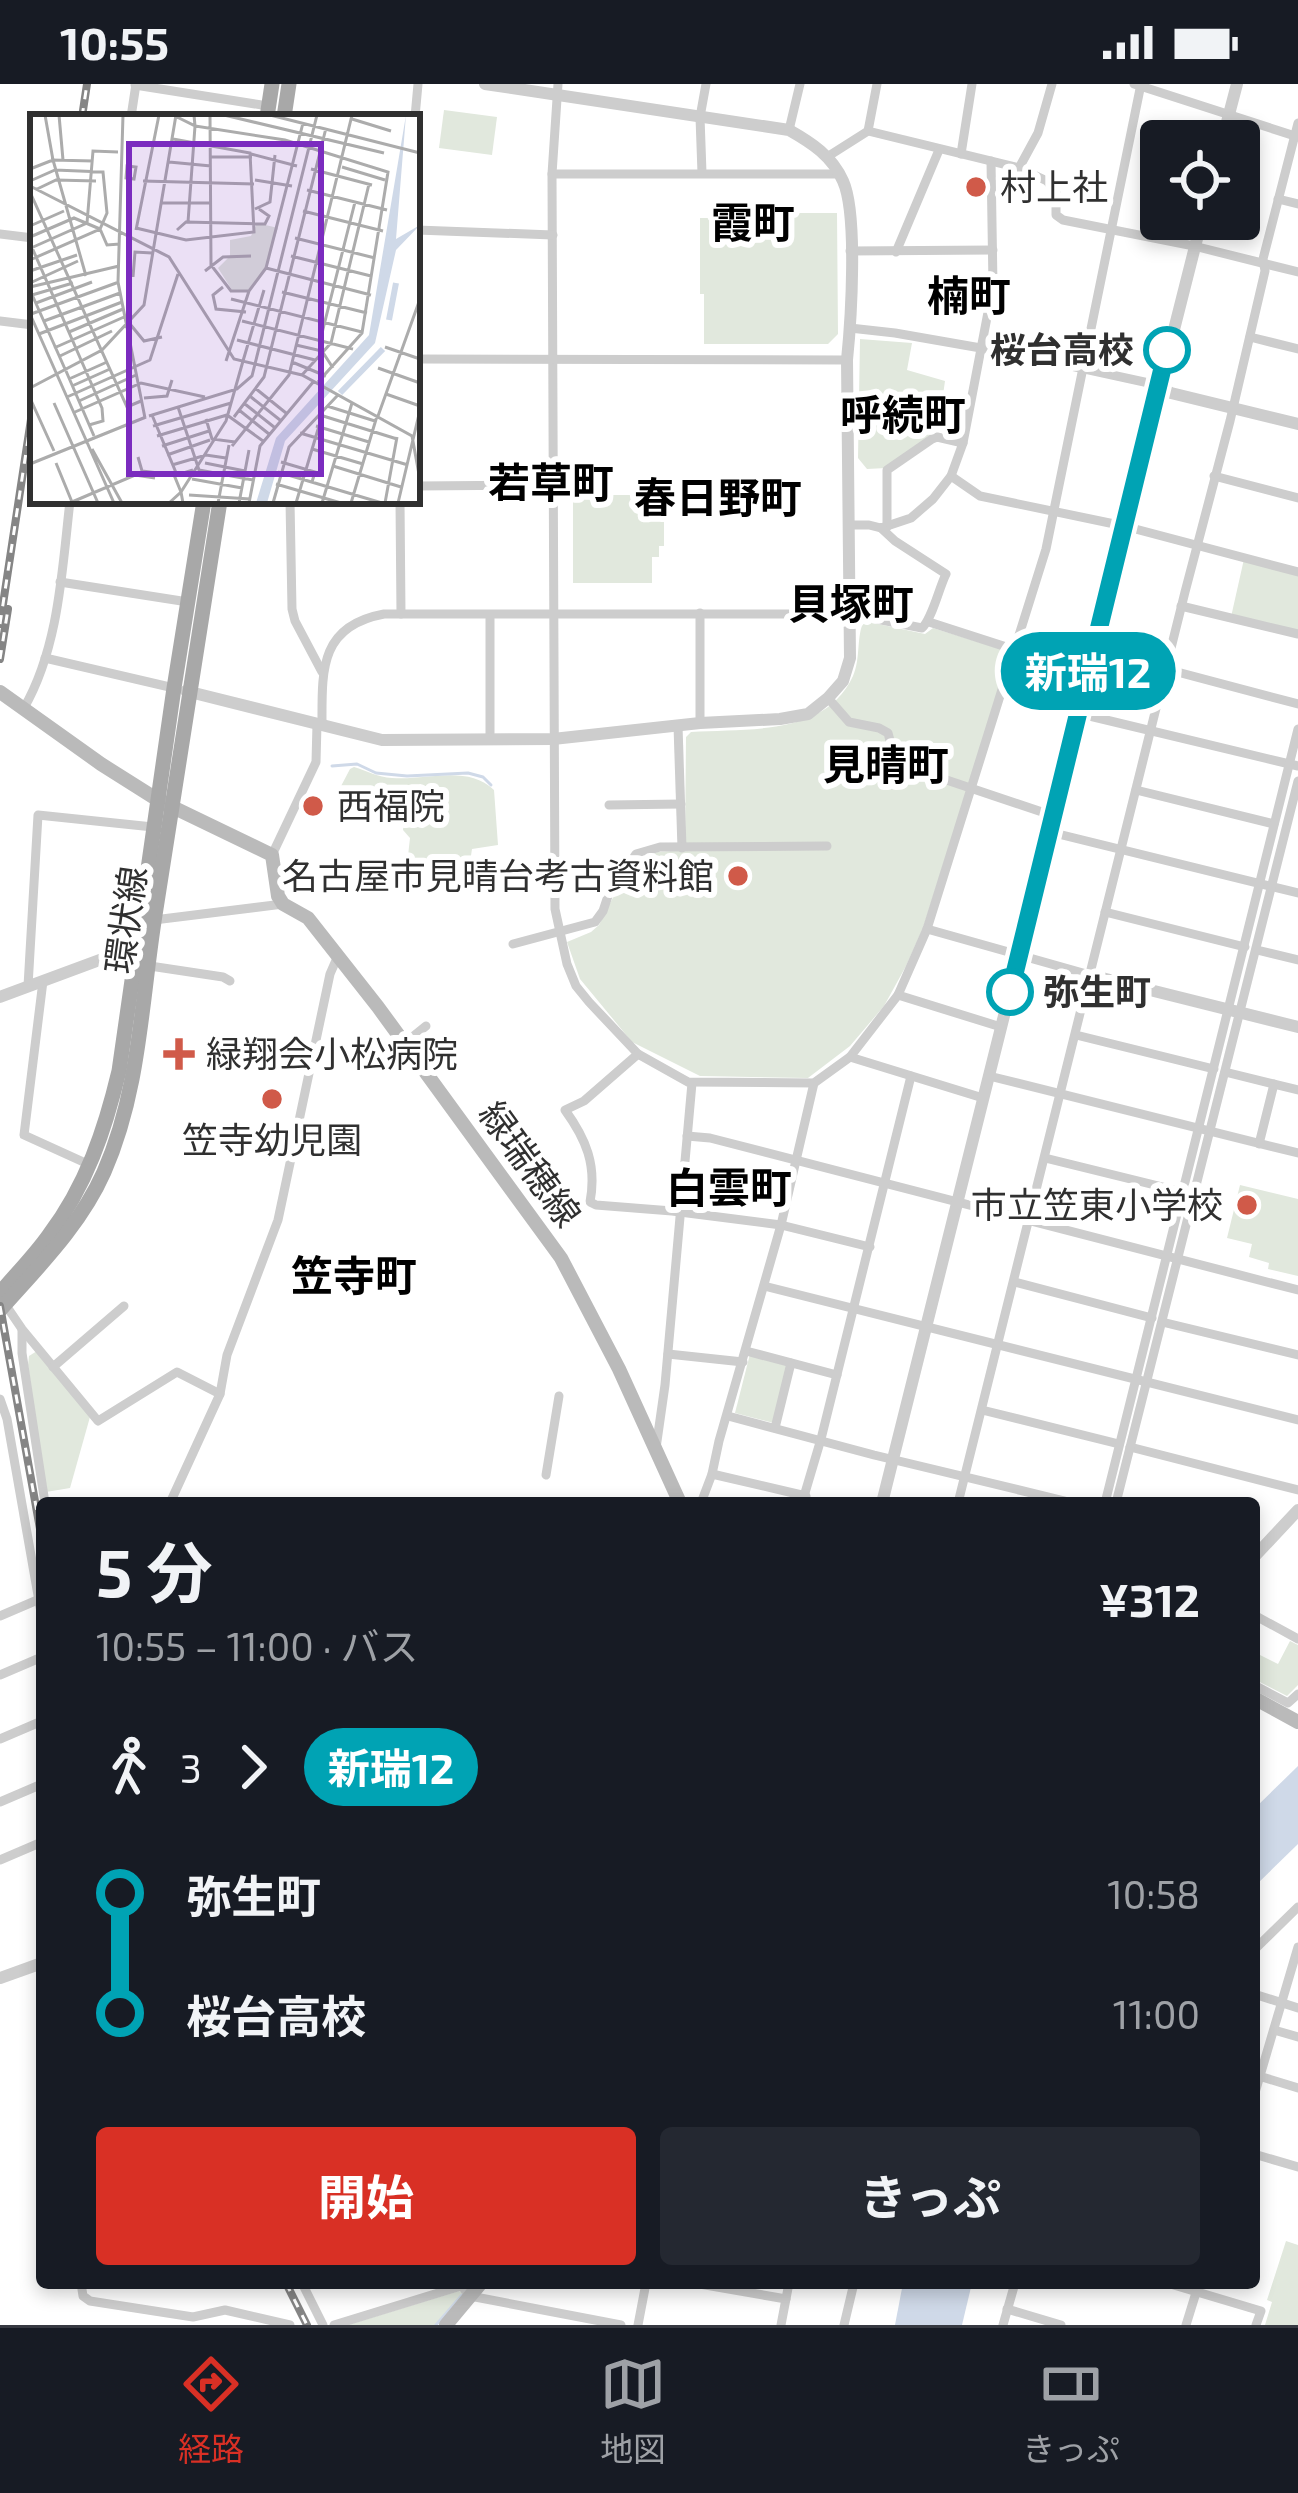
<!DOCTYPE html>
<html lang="ja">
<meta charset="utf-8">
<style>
body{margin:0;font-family:"Exo 2","Noto Sans JP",sans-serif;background:#242831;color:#f1f3f6;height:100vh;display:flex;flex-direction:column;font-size:45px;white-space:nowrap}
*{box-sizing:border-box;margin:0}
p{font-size:39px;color:#9ea1a6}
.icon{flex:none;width:66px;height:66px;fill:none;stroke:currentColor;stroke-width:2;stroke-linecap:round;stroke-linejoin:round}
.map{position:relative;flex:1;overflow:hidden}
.side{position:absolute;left:36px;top:1413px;width:1224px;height:792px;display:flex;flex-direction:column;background:#171b24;border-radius:12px;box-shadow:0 6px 18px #0003}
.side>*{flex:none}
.badge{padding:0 24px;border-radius:39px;font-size:42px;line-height:78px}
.buttons{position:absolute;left:1140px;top:36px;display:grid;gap:24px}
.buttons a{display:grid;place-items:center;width:120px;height:120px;border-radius:12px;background:#171b24;box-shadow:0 6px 18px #0003;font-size:60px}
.map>.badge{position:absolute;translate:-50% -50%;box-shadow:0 0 0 6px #fff}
.legs{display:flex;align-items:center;gap:18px;height:132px;padding:0 60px;font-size:39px}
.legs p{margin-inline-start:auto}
.summary{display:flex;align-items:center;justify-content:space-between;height:204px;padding:0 60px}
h1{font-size:66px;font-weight:700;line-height:90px}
.cta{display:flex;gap:24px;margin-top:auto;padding:24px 60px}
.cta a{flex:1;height:138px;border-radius:12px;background:#d93025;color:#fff;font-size:48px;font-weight:700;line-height:138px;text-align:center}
.cta a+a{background:#242831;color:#f1f3f6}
ul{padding:0 60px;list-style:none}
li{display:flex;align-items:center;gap:42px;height:120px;font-size:45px}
li i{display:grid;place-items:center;width:18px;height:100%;margin:0 15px;background:currentColor}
li i::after{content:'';width:30px;height:30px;margin:-15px;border:9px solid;border-radius:50%;background:#171b24}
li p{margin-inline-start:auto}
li:first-child i{background:linear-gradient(#0000 50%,currentColor 0)}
li:last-child i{background:linear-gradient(currentColor 50%,#0000 0)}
.status{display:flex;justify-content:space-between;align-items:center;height:84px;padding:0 60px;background:#171b24;direction:ltr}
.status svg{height:33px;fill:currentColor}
.menu{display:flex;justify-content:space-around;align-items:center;height:168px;border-top:3px solid #363941;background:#171b24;font-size:33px;color:#9ea1a6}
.menu a{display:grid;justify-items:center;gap:6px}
.menu .current{color:#d93025}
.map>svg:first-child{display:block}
</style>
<div class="status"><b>10:55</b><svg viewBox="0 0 49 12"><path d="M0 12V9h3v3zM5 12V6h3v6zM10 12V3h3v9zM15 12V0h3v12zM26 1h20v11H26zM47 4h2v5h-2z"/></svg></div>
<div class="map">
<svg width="1298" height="2241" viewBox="0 0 1298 2241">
<rect width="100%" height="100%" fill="#fff"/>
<g fill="#e1e8dd">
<polygon points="444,26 497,33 492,71 439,64"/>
<polygon points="750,129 837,129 838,250 828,260 704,260 704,210 700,210 700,134 749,134"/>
<polygon points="860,255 912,259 907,286 945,297 938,346 886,384 867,385 858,374"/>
<polygon points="607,411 655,411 655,415 664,415 664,462 659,462 659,473 652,473 652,499 573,499 573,413"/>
<polygon points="1244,475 1298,489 1298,549 1231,533"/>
<path d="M864,537L925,550L933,544L1007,567L1010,570L923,844L906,882L884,922L850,962L808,994L700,992L632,958L580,895L567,858L591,848L599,841L628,784L657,768L685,766L686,653L691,648C747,644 825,653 853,592C861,574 856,552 864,537Z"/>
<path d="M354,683C367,687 378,693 392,694C426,697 467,680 494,706L498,761L472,765L467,798L439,793L438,787L420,784L415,805L402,802L405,786H411V782L407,781L410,754L403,746L405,721L395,710L340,704L350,685Z"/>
<polygon points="1240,1101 1298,1115 1298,1192 1268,1185 1269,1179 1249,1173 1252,1160 1227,1154"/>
<polygon points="37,1267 90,1333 70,1404 46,1408 28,1281 29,1272"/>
<polygon points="750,1270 789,1280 774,1339 735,1329"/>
<polygon points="1290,1557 1298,1561 1298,1601 1287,1612 1254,1595 1254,1568 1278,1580"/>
<polygon points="1286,2157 1298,2161 1298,2241 1265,2241 1272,2218 1267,2216"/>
<polygon points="459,2207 463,2209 435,2241 348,2241"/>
</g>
<g fill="#cfd9e8">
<polygon points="1298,1682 1298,1760 1254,1803 1254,1725"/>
<polygon points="903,2199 972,2199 962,2241 895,2241"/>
</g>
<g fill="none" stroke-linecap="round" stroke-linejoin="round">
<g stroke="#cfd9e8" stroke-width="3">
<polyline points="332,682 357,680 376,689 407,692 468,689 483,693 491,701"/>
<polyline points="436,2241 462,2211"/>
</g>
<g stroke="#cdcdcd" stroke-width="9">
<polyline points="558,0 552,90 555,825 567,880 576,902 589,918 638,970 688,998 814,999 850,973 898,911 927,845 1046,465 1141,0"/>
<polyline points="1134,0 1298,53"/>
<polyline points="135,1 268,22"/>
<polyline points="131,33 136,0"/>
<polyline points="415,33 418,0"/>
<polyline points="789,46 800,0"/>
<polyline points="868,47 877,0"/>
<polyline points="961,70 972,0"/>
<polyline points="827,73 868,47 1019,84 1047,97 1052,103 1056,109 1056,131 1063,136 1194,162 1298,188"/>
<polyline points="1019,84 1038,49 1052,0"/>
<polyline points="702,89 700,33 706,0"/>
<polyline points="552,90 839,90"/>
<polyline points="1278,115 1298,120"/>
<polyline points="417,146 553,151"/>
<polyline points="0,150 33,154"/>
<polyline points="850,167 993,166"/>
<polyline points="896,168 939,66"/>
<polyline points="0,237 33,241"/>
<polyline points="850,244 895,249 1015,270 1158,301"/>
<polyline points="1250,253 1298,265"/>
<polyline points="417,275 847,276"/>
<polyline points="951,392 980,412 1124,442 1298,488"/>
<polyline points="1214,392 1298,414"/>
<polyline points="417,402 552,401"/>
<polyline points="290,417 292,525 295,537 322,588"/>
<polyline points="400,417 401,530"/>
<polyline points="849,441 869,441 881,444 911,434 933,415 951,392 963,359 993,202 991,77"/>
<polyline points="887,443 887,386 932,355 937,353 963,359"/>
<polyline points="60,498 188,518"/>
<polyline points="1181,522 1298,550"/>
<polyline points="700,529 700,639"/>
<polyline points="490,532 490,655"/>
<polyline points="929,538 1087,589"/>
<polyline points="45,574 174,604"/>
<polyline points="1166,585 1298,620"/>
<polyline points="828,614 849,638 879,644 888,649 896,679 1054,732"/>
<path d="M24,624C59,563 62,486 70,417"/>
<polyline points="1077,629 1298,682"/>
<path d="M322,641C322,587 319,542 384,530H851L922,544C932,535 939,504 946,490L895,457L881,444"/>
<polyline points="678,642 682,764"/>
<polyline points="1136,706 1274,740"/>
<polyline points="609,721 681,720"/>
<polyline points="1050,748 1298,809"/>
<polyline points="272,771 316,678 317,640"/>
<polyline points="1105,828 1245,863"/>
<polyline points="154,836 283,820"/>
<polyline points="927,845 1090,891"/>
<polyline points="513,860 595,838 603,827 609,809 636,770 660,763 827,762"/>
<polyline points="1257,866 1298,876"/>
<polyline points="150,882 223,893 230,897"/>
<polyline points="43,897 24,1051 90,1081"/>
<polyline points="28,902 38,731 153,743"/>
<polyline points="898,911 1001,943"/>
<polyline points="1076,951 1214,985"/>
<polyline points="405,959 426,942"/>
<path d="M638,970L584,1017L565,1026C586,1055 597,1081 590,1118L596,1121L672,1127L781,1141L870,1163"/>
<polyline points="850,973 983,1014"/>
<polyline points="1225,988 1298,1006"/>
<polyline points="989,992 1298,1069"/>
<polyline points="687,1052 710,1054 1298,1206"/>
<polyline points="1259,1060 1274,1000"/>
<polyline points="1045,1074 1183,1108"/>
<polyline points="1015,1198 1152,1234"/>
<polyline points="764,1202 1298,1336"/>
<polyline points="5,1220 22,1245 98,1337 177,1288 220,1310"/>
<polyline points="1162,1238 1298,1271"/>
<polyline points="22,1246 22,1269 45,1419"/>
<polyline points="746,1267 837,1291"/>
<polyline points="668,1270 743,1278"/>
<polyline points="53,1283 124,1222"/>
<polyline points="0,1315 7,1335 42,1534"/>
<polyline points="982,1326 1119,1360"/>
<polyline points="728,1332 874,1371 1073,1419"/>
<polyline points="775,1344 791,1279"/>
<polyline points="1130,1363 1298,1406"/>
<polyline points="656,1364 665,1301 692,999"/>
<polyline points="712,1390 806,1412"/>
<polyline points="546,1391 559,1312"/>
<polyline points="170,1419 220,1310 227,1271 278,1136 330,890 337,874"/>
<polyline points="701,1419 712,1390 719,1357 781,1141 814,999"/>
<polyline points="802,1419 821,1355 911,992"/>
<polyline points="958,1419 1185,508 1230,337 1265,187 1263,175 1298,39"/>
<polyline points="1105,1419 1298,645"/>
<polyline points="1116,1419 1298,697"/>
<polyline points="1254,1531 1298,1555"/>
<polyline points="0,1532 42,1514"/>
<polyline points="0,1591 42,1573"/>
<polyline points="1254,1601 1288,1619 1298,1610"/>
<polyline points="0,1655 42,1637"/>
<polyline points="0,1718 42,1700"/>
<polyline points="0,1776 42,1758"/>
<polyline points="1254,1866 1298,1823"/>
<polyline points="1254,1910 1298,1924"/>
<polyline points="1274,1946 1298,1953"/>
<polyline points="1259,1992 1298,2004"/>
<polyline points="1254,2012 1298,1863"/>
<polyline points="1254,2070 1298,2083"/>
<polyline points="81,2199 83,2212 90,2217 193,2233 225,2226 290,2241"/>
<polyline points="302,2199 323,2241"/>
<polyline points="459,2199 470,2212 621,2241"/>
<polyline points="694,2199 786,2215"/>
<polyline points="1167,2199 1261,2227 1256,2241"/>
<polyline points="1007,2225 1061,2241"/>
<polyline points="334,2241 461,2202"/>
<polyline points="638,2241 646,2199"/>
<polyline points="781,2241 789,2199"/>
<polyline points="844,2241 854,2199"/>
<polyline points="1003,2241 1015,2199"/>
<polyline points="1186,2241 1199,2199"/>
</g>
<g stroke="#cdcdcd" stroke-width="12">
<polyline points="1222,57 1237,0"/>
<polyline points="1158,301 1171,309 1298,340"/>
<path d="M186,607L382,656L553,655L700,639L780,635L808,630L828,614L843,597L850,574L847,276C851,237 858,130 843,97C832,72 812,59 789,46L485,0"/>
<polyline points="1090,891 1298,943"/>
<polyline points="0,913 140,861"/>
<polyline points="882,1419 1054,732 1077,629 1202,135"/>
<polyline points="1254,1473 1298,1426"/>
<polyline points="0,1894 42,1879"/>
</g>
<g stroke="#bababa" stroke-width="14">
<polyline points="0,608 101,680 158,716 272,771 278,812 283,820 308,834 378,923 561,1174 619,1285 680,1419"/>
<polyline points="1254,1614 1298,1638"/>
<polyline points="446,2241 481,2199"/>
</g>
<g stroke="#a8a8a8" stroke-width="15">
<polyline points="267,33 272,0"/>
<polyline points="284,33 289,0"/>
<path d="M0,1209C16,1190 34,1172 49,1151C86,1102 105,1046 119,987L174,604L204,417"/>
<path d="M0,1226C38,1183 80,1142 104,1088C140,1006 141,919 155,831C177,693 199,555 220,417"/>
</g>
<defs>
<g id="rail">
<polyline points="82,33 87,0"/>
<polyline points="0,540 33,322"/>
<polyline points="0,575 8,525"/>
<polyline points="0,1222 42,1456"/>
<polyline points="286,2199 307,2241"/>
</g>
</defs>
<use href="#rail" stroke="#858585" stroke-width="8"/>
<use href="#rail" stroke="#fff" stroke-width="3" stroke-dasharray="9" stroke-linecap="butt"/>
</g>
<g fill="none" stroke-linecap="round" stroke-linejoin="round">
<defs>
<polyline id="line-1" points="1010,908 1167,266"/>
</defs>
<use href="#line-1" stroke="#fff" stroke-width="27"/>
<use href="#line-1" stroke="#00a3b4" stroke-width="18"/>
</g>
<g fill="#d05a49" stroke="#fff" stroke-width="4.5">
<circle cx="976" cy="103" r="12"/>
<circle cx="313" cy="722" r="12"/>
<circle cx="738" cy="792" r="12"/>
<path d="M173 952h12v12h12v12h-12v12h-12v-12h-12v-12h12z"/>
<circle cx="272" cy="1015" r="12"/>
<circle cx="1247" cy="1121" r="12"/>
</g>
<g fill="#fff" stroke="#00a3b4" stroke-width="6">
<circle cx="1167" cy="266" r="21"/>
<circle cx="1010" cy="908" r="21"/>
</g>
<g text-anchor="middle" stroke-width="12" stroke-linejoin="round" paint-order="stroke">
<g font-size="36" fill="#303030" stroke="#fff" text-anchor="start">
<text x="1000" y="116">村上社</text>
<text x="337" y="735">西福院</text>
<text x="714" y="805" text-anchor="end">名古屋市見晴台考古資料館</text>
<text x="206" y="983">緑翔会小松病院</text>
<text x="272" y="1069" text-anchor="middle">笠寺幼児園</text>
<text x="1223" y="1134" text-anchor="end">市立笠東小学校</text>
</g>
<g font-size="36" font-weight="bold" fill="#303030" stroke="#fff" text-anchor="end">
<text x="1134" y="279">桜台高校</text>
<text x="1043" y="921" text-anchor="start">弥生町</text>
</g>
<g font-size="36" fill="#303030" stroke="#fff">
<text transform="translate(126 836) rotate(-82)" y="13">環状線</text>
<text transform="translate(530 1080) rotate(54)" y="13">緑瑞穂線</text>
</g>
<g font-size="42" font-weight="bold" fill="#000" stroke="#fff">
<text x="753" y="154">霞町</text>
<text x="969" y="227">楠町</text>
<text x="903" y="346">呼続町</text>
<text x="551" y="414">若草町</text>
<text x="718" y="429">春日野町</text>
<text x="851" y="535">貝塚町</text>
<text x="886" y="696">見晴町</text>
<text x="729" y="1119">白雲町</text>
<text x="354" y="1207">笠寺町</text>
</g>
</g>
<g transform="translate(30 30)">
<rect width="390" height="390" fill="#fff"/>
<path d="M227,109L248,114L233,160L218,176H202L188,154L200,142V126L221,122Z" fill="#e1e8dd"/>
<path d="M376,1L366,125L390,111L366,136L345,229L255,327L237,389H226L246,324L339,221Z" fill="#cfd9e8"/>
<path fill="none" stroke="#cfd9e8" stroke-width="6" d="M359,206L366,169M310,279L353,235"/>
<path fill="none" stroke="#acacac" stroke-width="3" d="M29,1L33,46M93,1L88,168L115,304M164,1L165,12L255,26L358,58L332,219L288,268M180,1L181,151L201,177H219L236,154L273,9M194,1L354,39M240,1L390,39M145,2L165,12L158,108M322,5L361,17M221,40L267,52M181,43H222M139,48L181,52M97,52L106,53L104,65L96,64ZM312,53L355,66M0,55L23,46L15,1M281,55L342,71M225,66L262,72M0,67L25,56L73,58L77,99L70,115L0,146M113,67L224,70M0,72L139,143L204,245L272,261L382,322L390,366M5,76L26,66L66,67M277,76L357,96M0,78L97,293L111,287M132,89H181M225,95L240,88L245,41M273,97L353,117M0,112L34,97M106,114L156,126L224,118L220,39L143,25M106,116L129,1M147,116L156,108L235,110L239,102L229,95M0,123L44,104L70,115L77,131L90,130M265,124L345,144M0,129L72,294L73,307L59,311M1,134L57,109L63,37L88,38M261,142L341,162M236,154L341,181M0,157L47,141M175,157L193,143L221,142M56,162L23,46L63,47M103,163L105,138L122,139M0,169L48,147M0,173L89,152M193,173L183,181L186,195L216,198M0,176L35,255M252,178L337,199M2,181L43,169M201,185L332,218M6,189L62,168M0,200L84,389M1,200L89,168M14,207L90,179M212,207L323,235M100,210L114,227L132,223M39,218L93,195M9,220L92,188M207,226L285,246M290,227L325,88M266,231L292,237L303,254M355,233L390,245M24,234L94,203M30,242L82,217M196,247L219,177M213,247L234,176M262,248L296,262M348,254L390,269M36,257L64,322M272,261L301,229L339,70M39,265L77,248M42,272L80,255M0,274L72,236L114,191L146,1M225,274L256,299M356,280L390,292M37,283L120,246L148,160M221,283L250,306M0,284L24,337M114,284L137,282L142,266M49,287L106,261M24,289L68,389M215,290L244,313M297,292L345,307M148,293L169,356L223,366M209,296L239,320M45,298L111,269L175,283M122,301L147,361L163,356M290,301L367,325M119,302L207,275L222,262L287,1M348,302L390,185M204,303L234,263L296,14M176,305L182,325L205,328M123,312L201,289M286,312L339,328M270,319L378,351M127,322L197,301L233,327M132,332L179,317M202,332L259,261L322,1M62,335L92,389M282,335L333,350M137,341L180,326M108,343L112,357L144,361L151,378L139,389M251,348L285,358L282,368M26,349L42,388M175,349L215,357M0,350L116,303M142,351L176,341L196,344M303,352L371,373M248,358L352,389M162,365L212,374M246,370L311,389M159,381L220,385M42,388L105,361L125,364M153,389L151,378L196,307L213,247M188,389L199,331M209,389L219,336M219,389L230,332L284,267M243,389L259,333L307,282M266,389L292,302M292,389L322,289M321,389L347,302M355,389L367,323M368,389L390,296"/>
<path fill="#7b2cbf" fill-opacity="0.15" stroke="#7b2cbf" stroke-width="6" d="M99,30H291V360H99Z"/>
<rect width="390" height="390" fill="none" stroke="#303030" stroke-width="6"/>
</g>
</svg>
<div class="buttons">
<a><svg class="icon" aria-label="locate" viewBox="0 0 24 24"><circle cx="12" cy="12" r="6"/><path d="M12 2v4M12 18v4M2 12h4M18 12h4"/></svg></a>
</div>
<b class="badge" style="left:1088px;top:587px;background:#00a3b4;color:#fff">新瑞12</b>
<section class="side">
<div class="summary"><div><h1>5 分</h1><p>10:55 – 11:00 · バス</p></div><b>¥312</b></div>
<div class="legs"><svg class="icon" aria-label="walk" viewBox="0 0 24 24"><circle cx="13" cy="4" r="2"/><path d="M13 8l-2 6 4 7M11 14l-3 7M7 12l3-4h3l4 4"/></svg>3<svg class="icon" aria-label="forward" viewBox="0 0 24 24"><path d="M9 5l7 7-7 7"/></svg><b class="badge" style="background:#00a3b4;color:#fff">新瑞12</b></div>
<ul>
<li><i style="color:#00a3b4"></i><b>弥生町</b><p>10:58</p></li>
<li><i style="color:#00a3b4"></i><b>桜台高校</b><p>11:00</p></li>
</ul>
<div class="cta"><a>開始</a><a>きっぷ</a></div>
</section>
</div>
<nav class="menu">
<a class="current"><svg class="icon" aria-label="directions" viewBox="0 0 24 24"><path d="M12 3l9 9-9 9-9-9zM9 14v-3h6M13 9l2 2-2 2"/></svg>経路</a>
<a><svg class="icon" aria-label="map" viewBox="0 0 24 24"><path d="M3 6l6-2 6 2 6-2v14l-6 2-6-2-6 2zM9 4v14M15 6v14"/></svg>地図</a>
<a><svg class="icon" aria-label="tickets" viewBox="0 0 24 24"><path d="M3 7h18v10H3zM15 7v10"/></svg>きっぷ</a>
</nav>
